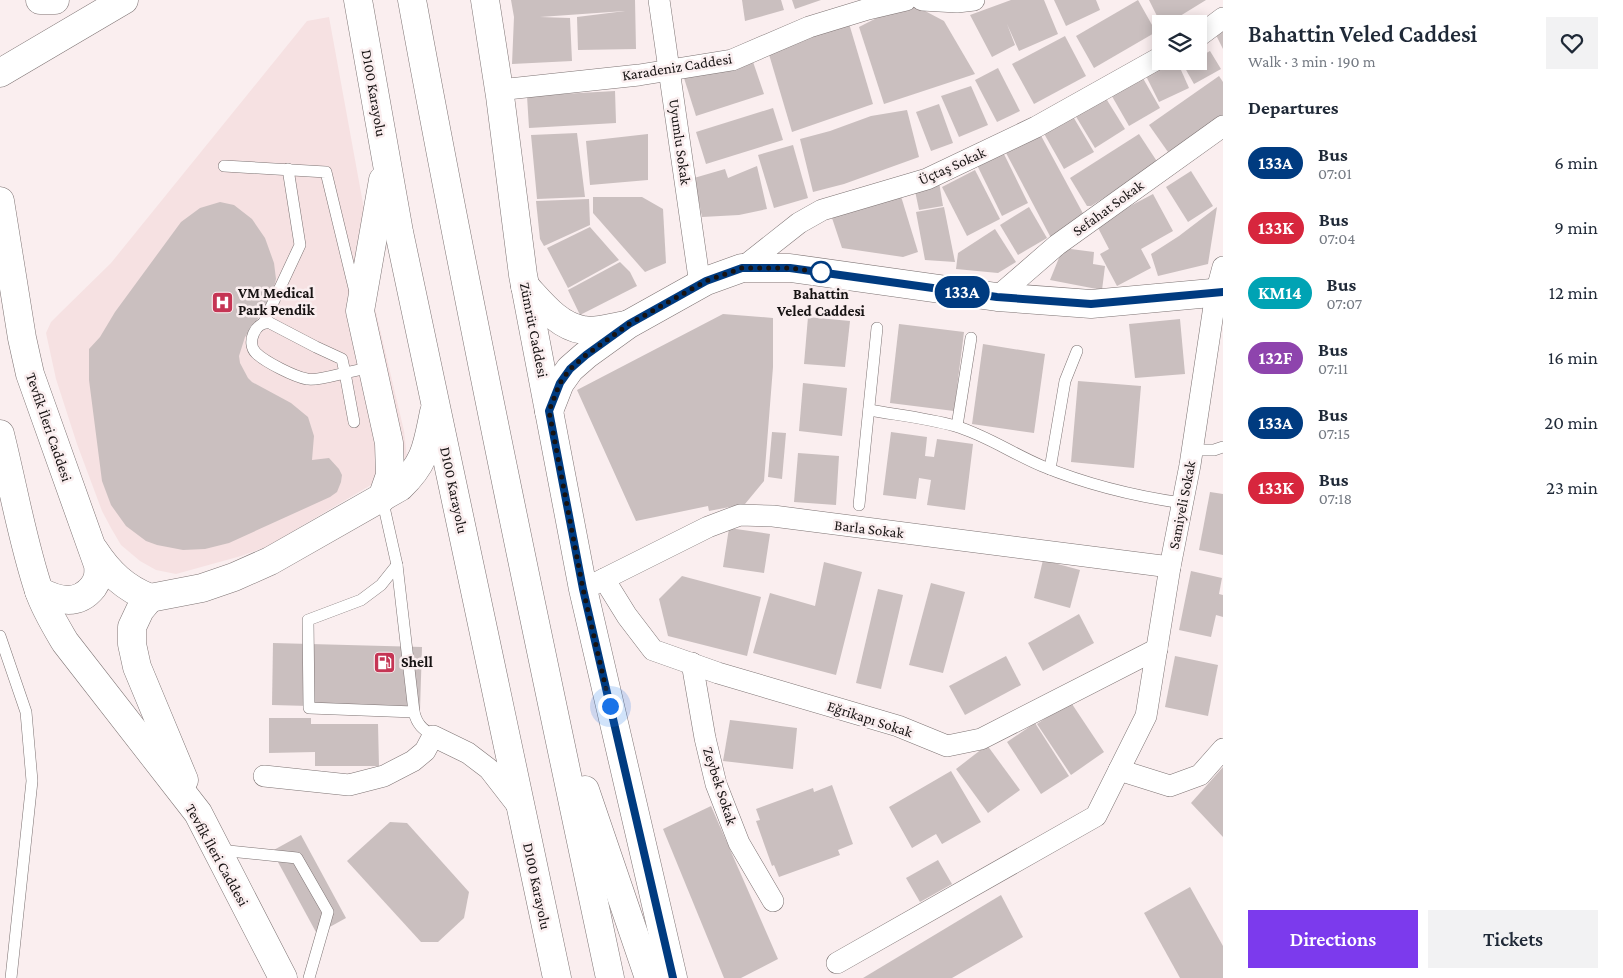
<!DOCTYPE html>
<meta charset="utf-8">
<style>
body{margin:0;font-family:"Crimson Pro",serif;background:#f2f2f3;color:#1f2937;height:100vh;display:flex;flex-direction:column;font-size:19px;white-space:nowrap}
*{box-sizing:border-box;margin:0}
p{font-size:16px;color:#747a83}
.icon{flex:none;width:28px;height:28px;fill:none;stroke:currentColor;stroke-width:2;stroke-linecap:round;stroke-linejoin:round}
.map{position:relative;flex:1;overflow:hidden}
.drawer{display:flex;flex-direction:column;background:#fff;width:400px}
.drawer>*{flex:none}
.badge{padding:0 10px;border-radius:16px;font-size:18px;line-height:32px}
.controls{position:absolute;left:1152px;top:15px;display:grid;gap:10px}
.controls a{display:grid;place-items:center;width:55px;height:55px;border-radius:0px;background:#fff;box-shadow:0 2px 12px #0003;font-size:25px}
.you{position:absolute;width:25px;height:25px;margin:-12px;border:4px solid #fff;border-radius:50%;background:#1a73e8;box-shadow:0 0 0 8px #1a73e833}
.map>.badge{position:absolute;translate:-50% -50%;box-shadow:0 0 0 2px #fff}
h2{padding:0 25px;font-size:19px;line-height:45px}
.round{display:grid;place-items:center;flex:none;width:52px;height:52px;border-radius:0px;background:#f2f2f3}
.headline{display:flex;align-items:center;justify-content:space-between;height:85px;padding:0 25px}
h1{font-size:24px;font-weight:600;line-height:38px}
.button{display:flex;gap:10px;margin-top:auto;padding:10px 25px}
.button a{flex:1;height:58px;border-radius:0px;background:#7c3aed;color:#fff;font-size:20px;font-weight:600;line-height:58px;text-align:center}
.button a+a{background:#f2f2f3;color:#1f2937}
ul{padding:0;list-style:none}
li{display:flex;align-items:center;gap:15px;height:65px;padding:0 25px}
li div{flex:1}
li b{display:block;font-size:19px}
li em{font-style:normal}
li .badge{min-width:55px;font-weight:700;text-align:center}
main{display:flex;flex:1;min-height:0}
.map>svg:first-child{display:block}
</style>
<main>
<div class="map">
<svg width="1223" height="978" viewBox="0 0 1223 978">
<rect width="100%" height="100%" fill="#faeeef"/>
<polygon fill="#f6e1e2" points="329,17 366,220 371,291 404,431 407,458 398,469 266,547 241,556 176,574 156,570 140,561 121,545 111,528 102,511 77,444 56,379 46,333 51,322 60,313 111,263 307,21"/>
<g fill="#cabfbf">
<polygon points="511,0 635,0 636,49 578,50 577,17 625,11 540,17 570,18 572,61 512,64 514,17"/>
<polygon points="742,0 781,0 784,10 745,21"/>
<polygon points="792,0 821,0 795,9"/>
<polygon points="1011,0 1044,0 1058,34 1019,51 1007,24 1015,45 992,57 970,15"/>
<polygon points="1054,0 1096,0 1100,10 1066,26"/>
<polygon points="1138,0 1156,32 1094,68 1076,36"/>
<polygon points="1149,0 1206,0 1167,24 1161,24"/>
<polygon points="908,2 944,21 975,74 884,104 859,27"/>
<polygon points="848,20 873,104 792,132 768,51"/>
<polygon points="1223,27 1223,49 1215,33"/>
<polygon points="1065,36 1086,76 1034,104 1012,64"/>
<polygon points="1210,51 1221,69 1194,84 1181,61 1199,61 1199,53 1201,56"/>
<polygon points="751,56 764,94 696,116 684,78"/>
<polygon points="1166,61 1177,61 1189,88 1159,102 1144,72"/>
<polygon points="998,68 1020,111 997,122 975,80"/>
<polygon points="1140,73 1160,108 1129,126 1109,91"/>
<polygon points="1219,76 1223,82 1223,115 1168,152 1149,125"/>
<polygon points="971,86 988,125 959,137 941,96"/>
<polygon points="615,91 616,123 529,128 527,96"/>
<polygon points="1102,92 1125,129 1095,148 1072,110"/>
<polygon points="939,104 953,143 931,151 916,112"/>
<polygon points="773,108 783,140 706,164 696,132"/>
<polygon points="907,110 919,157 844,184 813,192 800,139 830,131 871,116"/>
<polygon points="1071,113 1094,152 1064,169 1042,130"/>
<polygon points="1039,132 1086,219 1051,238 1005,151"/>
<polygon points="577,133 585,197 537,199 531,135"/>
<polygon points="648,134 648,180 590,185 586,141"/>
<polygon points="1139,134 1158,163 1091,206 1087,206 1070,178"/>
<polygon points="793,145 808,198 774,208 758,155"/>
<polygon points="1003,152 1028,203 1002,216 977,165"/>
<polygon points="757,166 767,209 739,215 702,217 694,178 725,169 728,178"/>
<polygon points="975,170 1000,219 967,236 942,187"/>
<polygon points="1191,171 1213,206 1188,222 1166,187"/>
<polygon points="939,182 943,206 919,210 914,186"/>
<polygon points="900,193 918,252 903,257 842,248 831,215"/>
<polygon points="1153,194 1173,231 1141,249 1151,268 1117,286 1100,254 1109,249 1096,224"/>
<polygon points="593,197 642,197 663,209 666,263 645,272 593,213"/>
<polygon points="589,199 590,225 544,246 540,239 536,201"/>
<polygon points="220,202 234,205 252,219 265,238 274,263 276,279 274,287 269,303 245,337 239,356 240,363 248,378 252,382 291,403 308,417 314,436 312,460 329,458 339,469 342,475 341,482 337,492 330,497 229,543 205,549 183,550 157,545 146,541 126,526 111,505 102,481 89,380 89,349 100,337 115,312 181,222 200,208"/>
<polygon points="944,207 955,262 925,260 916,212"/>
<polygon points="1029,207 1047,238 1018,255 1000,225"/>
<polygon points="1217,207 1208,264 1158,276 1151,254 1179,236"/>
<polygon points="590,227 619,260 568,288 547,248"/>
<polygon points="995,229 1016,262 998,273 956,269 958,253"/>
<polygon points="1063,248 1094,252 1093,264 1105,266 1102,290 1050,280"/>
<polygon points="620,262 630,272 637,286 580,315 568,290"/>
<polygon points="723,314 773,318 773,367 764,481 745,504 709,511 708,506 636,521 577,390"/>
<polygon points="808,317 850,321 845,367 804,364"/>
<polygon points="1180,319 1185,374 1135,378 1129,324"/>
<polygon points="899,324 964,332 954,411 890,403"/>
<polygon points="983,344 1045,354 1034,433 972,424"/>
<polygon points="1078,381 1141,386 1134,468 1071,462"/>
<polygon points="803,383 847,388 842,436 799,431"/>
<polygon points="772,432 786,433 782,479 768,477"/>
<polygon points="891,432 927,437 925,456 934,457 937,439 973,444 965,510 927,505 931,480 919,478 916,499 883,495"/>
<polygon points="798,453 839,456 836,505 794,502"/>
<polygon points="1210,492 1223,494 1223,555 1199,550"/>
<polygon points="729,528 770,534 764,573 723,567"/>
<polygon points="1043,560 1080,570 1070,608 1034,598"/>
<polygon points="824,562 862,572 836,675 753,653 770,593 815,606"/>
<polygon points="1191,571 1222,578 1219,594 1223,595 1223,617 1216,615 1211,637 1179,630"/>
<polygon points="682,576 761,597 747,656 668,636 659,599"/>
<polygon points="931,583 965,592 943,673 909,665"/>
<polygon points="878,589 903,595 881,689 856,683"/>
<polygon points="1079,614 1094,643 1043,671 1028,643"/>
<polygon points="273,643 422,647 420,709 272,705"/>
<polygon points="1006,656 1021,685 965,715 949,686"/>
<polygon points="1175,656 1218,665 1208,716 1165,707"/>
<polygon points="1070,701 1104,752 1071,775 1037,724"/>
<polygon points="269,718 311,718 311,724 378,724 379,766 315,766 315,752 269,753"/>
<polygon points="730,720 797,728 793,769 723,761"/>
<polygon points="1035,723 1069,776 1041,794 1007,742"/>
<polygon points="987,745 1020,790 988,813 956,769"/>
<polygon points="1223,767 1223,837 1191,803"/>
<polygon points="951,771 981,822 942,844 936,834 912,848 889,807"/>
<polygon points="832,785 853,844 838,850 840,855 779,877 774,865 772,866 756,821 760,820 756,809 813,788 814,792"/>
<polygon points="711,806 778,959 741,978 724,978 663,829"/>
<polygon points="390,822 407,823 469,892 464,918 438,942 421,942 347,861"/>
<polygon points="301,835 346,918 317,934 272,851"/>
<polygon points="938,860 952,884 920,902 906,878"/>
<polygon points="1190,887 1223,946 1223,978 1180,978 1144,913"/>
<polygon points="1001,895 1023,937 952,978 863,978"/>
</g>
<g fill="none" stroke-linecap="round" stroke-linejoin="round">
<defs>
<g id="service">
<polyline points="224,166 326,172 355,292"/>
<polyline points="264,322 300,245 288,169"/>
<path d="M869,410C897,415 927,418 955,426C986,435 1013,454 1042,466C1088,485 1134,496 1182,503"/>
<path d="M354,422L345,373C336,375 316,381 307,379C295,377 265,362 256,353C246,343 255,321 270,323L316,347L342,359L345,373L372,367"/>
<polyline points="957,426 971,338"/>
<polyline points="1192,450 1214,450 1223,447"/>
<polyline points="1050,469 1065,381 1077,351"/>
<path d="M382,498L397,565L414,712C417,725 423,729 433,736"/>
<polyline points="859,505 877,328"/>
<polyline points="397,565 381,585 361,600 308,620 309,708 414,712"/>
<polyline points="0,636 26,712 32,781 11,978"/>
<polyline points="219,850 297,858 328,912 309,978"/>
</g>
<g id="minor">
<polyline points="659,0 700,285"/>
<polyline points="922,0 957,2 974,0"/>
<polyline points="1199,36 1223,18"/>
<polyline points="499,90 639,75 732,60 809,27 868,9 906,0"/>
<polyline points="742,268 799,223 822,210 927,179 1036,127 1161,57"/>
<polyline points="997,297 1057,245 1223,126"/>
<polyline points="604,579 627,616 653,650 718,673 898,726 947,746 981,739 1157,649"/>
<polyline points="592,585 708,527 740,515 773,516 1170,567"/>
<polyline points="692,663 705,738 716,784 739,843 773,901"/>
<polyline points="1119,770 1170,786 1200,775 1223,749"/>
<polyline points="264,776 349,785 384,776 413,761 425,751 433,736 468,753 489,769 520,809"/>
<polyline points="837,963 1096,816 1146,716 1170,567 1190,465 1216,293 1223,267"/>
</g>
<g id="tertiary">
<path d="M525,286C541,303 558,326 583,330C596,333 612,327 625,325"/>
<polyline points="549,411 560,383 570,369 586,355 629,324 706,281 742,268 790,268 997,297 1091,304 1223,292"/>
</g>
<g id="primary">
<polyline points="40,0 55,0"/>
<polyline points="485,0 500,96 523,275 583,589 673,978"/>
<polyline points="0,73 124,0"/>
<path d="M0,201L22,338L30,374L98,565C99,574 98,580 93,587C78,606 58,601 39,591"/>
<path d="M0,434C13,486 22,540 39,591C45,609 55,625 65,642L198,813L283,978"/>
<path d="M94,550C109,573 125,588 150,598L140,610L132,627V644L137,667L184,780"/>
</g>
<g id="trunk">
<polyline points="358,0 399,232 557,978"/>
<path d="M412,0C472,327 541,653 610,978"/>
<polyline points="382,498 390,475 389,443 360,311 383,180"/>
<path d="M150,598L202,588L234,577L270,561L400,487C426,462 427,446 434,412"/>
<polyline points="585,790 649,978"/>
</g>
</defs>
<use href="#service" stroke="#7d7373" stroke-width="12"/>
<use href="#minor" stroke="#7d7373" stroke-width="22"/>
<use href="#tertiary" stroke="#7d7373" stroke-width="29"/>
<use href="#primary" stroke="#7d7373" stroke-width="29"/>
<use href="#trunk" stroke="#7d7373" stroke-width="29"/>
<use href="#service" stroke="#fff" stroke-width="11"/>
<use href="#minor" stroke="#fff" stroke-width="21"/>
<use href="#tertiary" stroke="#fff" stroke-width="28"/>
<use href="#primary" stroke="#fff" stroke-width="28"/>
<use href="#trunk" stroke="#fff" stroke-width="28"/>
</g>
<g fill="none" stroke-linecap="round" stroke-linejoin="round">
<defs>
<polyline id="line" points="673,978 583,589 549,411 560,383 570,369 586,355 629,324 706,281 742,268 790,268 997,297 1091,304 1223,292"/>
</defs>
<use href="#line" stroke="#fff" stroke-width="11"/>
<use href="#line" stroke="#003b80" stroke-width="8"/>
<polyline stroke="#171313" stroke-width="5" stroke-dasharray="0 9" points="610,706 583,589 549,411 560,383 570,369 586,355 629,324 706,281 742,268 790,268 828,273 821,272"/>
</g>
<defs>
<symbol id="hospital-square" viewBox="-11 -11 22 22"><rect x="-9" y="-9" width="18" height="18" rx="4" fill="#c53554" stroke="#faeeef"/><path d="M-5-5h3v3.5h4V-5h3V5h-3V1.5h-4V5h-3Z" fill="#fff"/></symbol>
<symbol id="fuel-square" viewBox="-11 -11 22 22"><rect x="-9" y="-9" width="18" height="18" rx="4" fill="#c53554" stroke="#faeeef"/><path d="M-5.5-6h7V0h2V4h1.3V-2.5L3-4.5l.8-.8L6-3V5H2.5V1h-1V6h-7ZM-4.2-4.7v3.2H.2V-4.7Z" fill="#fff"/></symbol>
</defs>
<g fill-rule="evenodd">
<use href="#hospital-square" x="210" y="290" width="25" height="25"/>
<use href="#fuel-square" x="372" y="650" width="25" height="25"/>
</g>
<circle fill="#fff" stroke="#003b80" stroke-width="2.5" cx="821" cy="272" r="10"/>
<g text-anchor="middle" stroke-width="5" stroke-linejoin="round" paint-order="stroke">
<g font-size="15" fill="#171313" stroke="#faeeef">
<text transform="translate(677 67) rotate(-9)" y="5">Karadeniz Caddesi</text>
<text transform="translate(374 93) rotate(80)" y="5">D100 Karayolu</text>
<text transform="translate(680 142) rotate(82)" y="5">Uyumlu Sokak</text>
<text transform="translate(952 166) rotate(-24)" y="5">Üçtaş Sokak</text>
<text transform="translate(1108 208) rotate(-36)" y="5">Sefahat Sokak</text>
<text transform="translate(534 330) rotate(79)" y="5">Zümrüt Caddesi</text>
<text transform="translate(49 427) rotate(71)" y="5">Tevfik İleri Caddesi</text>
<text transform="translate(454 490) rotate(78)" y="5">D100 Karayolu</text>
<text transform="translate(1182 505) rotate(-79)" y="5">Samiyeli Sokak</text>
<text transform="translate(869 529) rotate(7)" y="5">Barla Sokak</text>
<text transform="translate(870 719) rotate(18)" y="5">Eğrikapı Sokak</text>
<text transform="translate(720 786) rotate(72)" y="5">Zeybek Sokak</text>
<text transform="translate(217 855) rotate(61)" y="5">Tevfik İleri Caddesi</text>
<text transform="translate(537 886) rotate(78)" y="5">D100 Karayolu</text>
</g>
<g font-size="15" font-weight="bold" fill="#171313" stroke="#faeeef" text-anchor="start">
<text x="238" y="298">VM Medical<tspan x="238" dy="17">Park Pendik</tspan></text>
<text x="401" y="667">Shell</text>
</g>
<g font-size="15" font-weight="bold" fill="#171313" stroke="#faeeef">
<text x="821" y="299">Bahattin<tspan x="821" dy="17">Veled Caddesi</tspan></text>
</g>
</g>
</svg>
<div class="controls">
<a><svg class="icon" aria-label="layers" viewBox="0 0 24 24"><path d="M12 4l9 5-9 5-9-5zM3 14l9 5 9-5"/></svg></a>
</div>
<div class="you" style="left:610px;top:706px"></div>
<b class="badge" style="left:962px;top:292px;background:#003b80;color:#fff">133A</b>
</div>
<section class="drawer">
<div class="headline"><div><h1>Bahattin Veled Caddesi</h1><p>Walk · 3 min · 190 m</p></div><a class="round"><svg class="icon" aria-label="heart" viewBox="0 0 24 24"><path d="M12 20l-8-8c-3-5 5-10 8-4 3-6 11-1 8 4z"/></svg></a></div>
<h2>Departures</h2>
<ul>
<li><span class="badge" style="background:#003b80;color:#fff">133A</span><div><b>Bus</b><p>07:01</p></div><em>6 min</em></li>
<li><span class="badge" style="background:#d7263d;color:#fff">133K</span><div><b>Bus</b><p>07:04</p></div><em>9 min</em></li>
<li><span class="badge" style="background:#00a3b4;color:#fff">KM14</span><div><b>Bus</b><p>07:07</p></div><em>12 min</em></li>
<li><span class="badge" style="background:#8e44ad;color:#fff">132F</span><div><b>Bus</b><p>07:11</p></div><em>16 min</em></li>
<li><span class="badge" style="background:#003b80;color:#fff">133A</span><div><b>Bus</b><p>07:15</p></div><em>20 min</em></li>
<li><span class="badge" style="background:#d7263d;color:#fff">133K</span><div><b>Bus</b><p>07:18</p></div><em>23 min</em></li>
</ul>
<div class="button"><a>Directions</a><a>Tickets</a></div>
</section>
</main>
